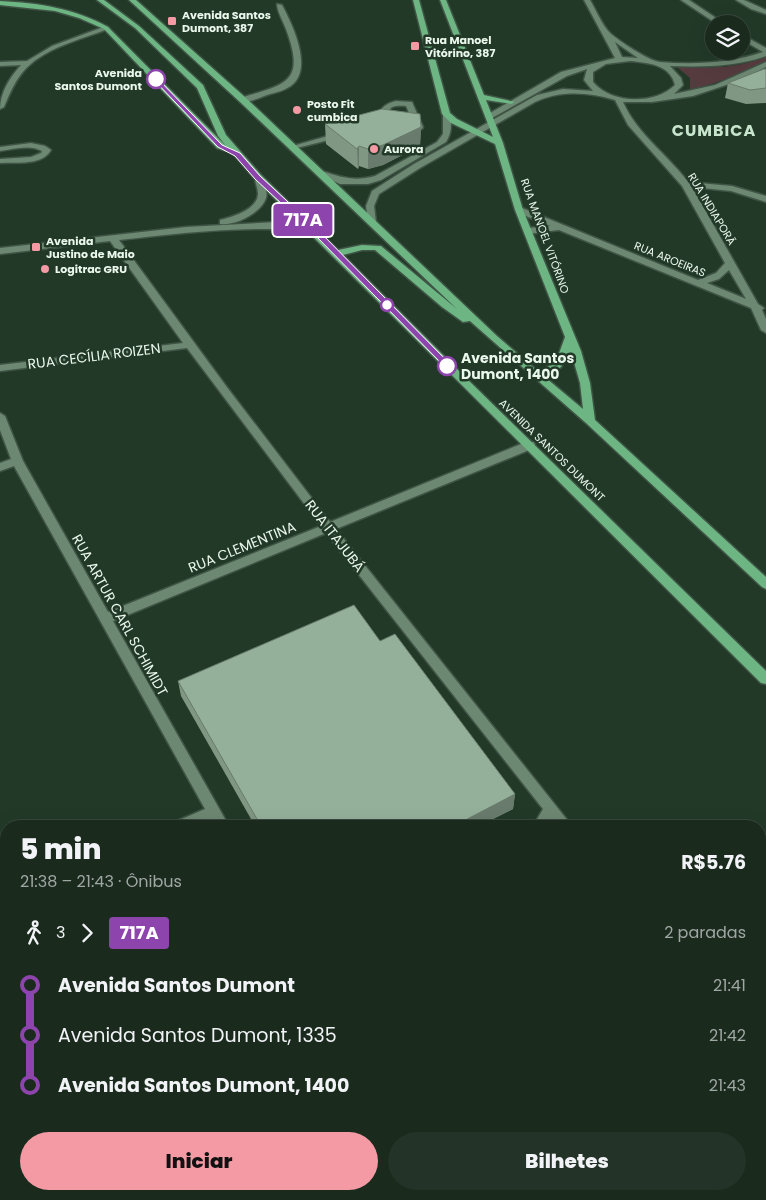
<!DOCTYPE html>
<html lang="pt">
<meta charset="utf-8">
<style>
body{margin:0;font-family:Poppins,sans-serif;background:#233327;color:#f1f3f6;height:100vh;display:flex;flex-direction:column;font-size:19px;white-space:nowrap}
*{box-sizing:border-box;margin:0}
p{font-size:16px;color:#9fa7a4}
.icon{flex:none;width:28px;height:28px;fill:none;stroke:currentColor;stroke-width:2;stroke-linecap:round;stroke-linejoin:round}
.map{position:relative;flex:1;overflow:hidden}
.side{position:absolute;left:0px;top:820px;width:766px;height:380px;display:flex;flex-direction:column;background:#1a2b1e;border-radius:20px 20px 0 0;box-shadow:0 5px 20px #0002,0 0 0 1px #38473c}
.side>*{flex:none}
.badge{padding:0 10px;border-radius:4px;font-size:18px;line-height:32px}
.fabs{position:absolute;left:705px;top:15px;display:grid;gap:10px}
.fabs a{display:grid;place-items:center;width:45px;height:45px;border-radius:50%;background:#1a2b1e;box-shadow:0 5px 20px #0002,0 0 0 1px #38473c;font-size:25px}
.map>.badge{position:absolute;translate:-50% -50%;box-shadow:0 0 0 2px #fff}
.legs{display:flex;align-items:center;gap:8px;height:55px;padding:0 20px;font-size:16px}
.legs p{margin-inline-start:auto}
.summary{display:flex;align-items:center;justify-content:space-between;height:85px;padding:0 20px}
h1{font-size:28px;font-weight:800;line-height:38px}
.button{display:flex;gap:10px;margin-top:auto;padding:10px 20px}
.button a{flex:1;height:58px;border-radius:30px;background:#f49aa5;color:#111;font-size:20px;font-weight:800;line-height:58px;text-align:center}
.button a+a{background:#233327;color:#f1f3f6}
ul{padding:0 20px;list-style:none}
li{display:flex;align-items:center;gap:18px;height:50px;font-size:19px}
li i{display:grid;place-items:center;width:8px;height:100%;margin:0 6px;background:currentColor}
li i::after{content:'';width:12px;height:12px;margin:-6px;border:4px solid;border-radius:50%;background:#1a2b1e}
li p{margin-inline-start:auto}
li:first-child i{background:linear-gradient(#0000 50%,currentColor 0)}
li:last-child i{background:linear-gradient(currentColor 50%,#0000 0)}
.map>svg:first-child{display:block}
</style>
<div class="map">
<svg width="766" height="1200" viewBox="0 0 766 1200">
<rect width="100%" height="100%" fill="#223928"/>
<path fill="#553b3e" d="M766,56V61L726,79L690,91V78L677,67C710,67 735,70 766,56Z"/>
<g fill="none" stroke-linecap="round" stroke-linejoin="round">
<defs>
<g id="minor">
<path d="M584,0H590C596,10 602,25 610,33C619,41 649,61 660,62C694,65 731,63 763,52L741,39V34L766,48V56C735,67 703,67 670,66L681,78L683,85L674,94L715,85L766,62V67L732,83L693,96L652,102H623C637,134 667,154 688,182L732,186L766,196V202L731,191L692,187L758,304L764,308L762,310L766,319V333L761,330L751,308L559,230L528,234L524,231L528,228L550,226L516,212V208H522L698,280L716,273L725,263L682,186L628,125L615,100C589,92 560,90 535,102L420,168L379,194L374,206L376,222L372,225L368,222L366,206L372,191L414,164L537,95L563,89L593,91L584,80L587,69L567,76L492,118L485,116L561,72L615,58ZM615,42L638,58L622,57ZM630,61C648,63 670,64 675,85C655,105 611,104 593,82V72L606,64ZM729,270L746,299L707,283L719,279Z"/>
<polygon points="681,0 689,0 725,24 717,24"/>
<polygon points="736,0 744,0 766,10 766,14 751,9"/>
<path d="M277,4L282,5C292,24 311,63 295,82C289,89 279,92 270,94C261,97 249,103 240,102V98C286,84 306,83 286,29C283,21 277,11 277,4Z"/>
<path d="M106,26L109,28L108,29C80,40 42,48 22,73C14,83 9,95 4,107L0,109C0,93 10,77 21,65L0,66V62L27,61L52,46Z"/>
<path d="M396,101L412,102L423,127L422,129H416L406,106C381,104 394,114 383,126H377C379,112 380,105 396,101Z"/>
<path d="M443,112H449C452,123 452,133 446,142L381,180L368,184H340L318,174L322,171C341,177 354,182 375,176L437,142L443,134Z"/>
<polygon points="342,132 345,132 345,136 293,149 289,147"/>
<path d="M31,143L45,146L51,150C42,166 16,162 0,163V159L31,157L41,153L42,151C30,144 14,149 0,151V147Z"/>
<path d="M255,175H261C264,182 268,191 266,198C261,213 235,226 220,224V220C232,217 257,210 258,194C258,188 254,181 255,175Z"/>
<path d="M277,222L311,225L315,228L311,231C247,225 182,233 119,240L226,386L330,522L526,442H534L535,445L534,448L336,529L572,826H556L552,820L548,826H533L543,809L326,533L113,621L229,826H214L211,820L196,826H175L177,821L205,809L14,466L0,471V463L11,459L0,430V413L5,416L23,461L108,612L321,526L187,348L0,371V365L183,343L110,241L0,254V248L186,227Z"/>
<polygon points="0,882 6,884 6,898 0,896"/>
<polygon points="760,1083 766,1086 766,1109 760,1106"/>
<polygon points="248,1194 269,1194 267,1200 246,1200"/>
<polygon points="633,1194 651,1194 652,1200 634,1200"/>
</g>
<path id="major" d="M97,0H104L139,26L203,85L226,135L261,175L338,250L362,245L381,246L457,309L240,102L129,0H136L246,98L497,336L540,373L557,359L565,337L515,210L495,144L451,123L442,114L413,0H419L450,113L457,119L493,137L440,0H446L484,95L515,102L511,104L486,100L503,143L523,210L581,351L590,383L595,420L766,577V589L762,587L586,423L470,321L463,322L442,307L375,250H362L343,255L465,377L766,671V684L761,683L255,179L230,150L227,151L217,148L104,29L79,18L55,11L0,5V1C38,3 74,8 108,27L226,146L218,136L197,88L135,28ZM571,352L580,383L583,409L546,378L561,367Z"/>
</defs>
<use href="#minor" stroke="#3f5445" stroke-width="3"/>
<use href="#major" stroke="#3f5445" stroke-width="3"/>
<use href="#minor" fill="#6c8772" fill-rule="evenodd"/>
<use href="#major" fill="#6db582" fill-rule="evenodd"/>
</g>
<g fill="#809784">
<polygon points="766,69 766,103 746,104 725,98 728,83"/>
<polygon points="325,124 421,127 420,146 383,165 368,169 359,166 358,169 326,144"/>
<polygon points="380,641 515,794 513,809 479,826 255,826 181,696 178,681"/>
</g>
<g fill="#687b6c">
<polygon points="421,127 420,146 383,165 368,169 368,149"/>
<polygon points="359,146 359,166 358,169 357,149"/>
<polygon points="515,794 513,809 479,826 456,826 456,825"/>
</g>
<g fill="#95b09a" stroke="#687b6c">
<polygon points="764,69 766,69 766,88 750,90 728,83"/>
<polygon points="382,109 420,114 421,127 383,145 368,149 359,146 357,149 325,124"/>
<polygon points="354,605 380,641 395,634 515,794 456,825 457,826 261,826 178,681"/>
</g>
<polygon fill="#8e44ad" stroke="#fff" points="156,77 222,145 240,153 260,176 314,226 450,364 450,367 445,367 309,229 255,179 235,156 218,147 154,80"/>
<g fill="#f49aa5" stroke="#223928" stroke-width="2">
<rect x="167" y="16" width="10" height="10" rx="2.5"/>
<rect x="410" y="41" width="10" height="10" rx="2.5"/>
<circle cx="297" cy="110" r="5"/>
<circle cx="374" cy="149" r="5"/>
<rect x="31" y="242" width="10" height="10" rx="2.5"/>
<circle cx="45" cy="269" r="5"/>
</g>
<g fill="#fff" stroke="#8e44ad" stroke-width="2.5">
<circle cx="156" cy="79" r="9"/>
<circle cx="387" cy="305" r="6"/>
<circle cx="447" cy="366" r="9"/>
</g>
<g text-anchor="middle" stroke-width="5" stroke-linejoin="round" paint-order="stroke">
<g font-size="11" font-weight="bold" fill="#eaf8ec" stroke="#223928" text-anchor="start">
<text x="182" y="19">Avenida Santos<tspan x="182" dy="13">Dumont, 387</tspan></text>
<text x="425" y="44">Rua Manoel<tspan x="425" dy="13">Vitórino, 387</tspan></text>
<text x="307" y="108">Posto Fit<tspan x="307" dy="13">cumbica</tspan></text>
<text x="384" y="153">Aurora</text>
<text x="46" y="245">Avenida<tspan x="46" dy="13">Justino de Maio</tspan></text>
<text x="55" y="273">Logitrac GRU</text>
</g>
<g font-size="11" font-weight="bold" fill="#eaf8ec" stroke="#223928" text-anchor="end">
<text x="142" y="77">Avenida<tspan x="142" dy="13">Santos Dumont</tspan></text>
</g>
<g font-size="11" fill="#eaf8ec" stroke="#223928">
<text transform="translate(712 209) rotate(59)" y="4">RUA INDIAPORÃ</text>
<text transform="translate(545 236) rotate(70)" y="4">RUA MANOEL VITÓRINO</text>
<text transform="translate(670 259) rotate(22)" y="4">RUA AROEIRAS</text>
<text transform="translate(552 450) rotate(44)" y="4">AVENIDA SANTOS DUMONT</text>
</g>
<g font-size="14" fill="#eaf8ec" stroke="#223928">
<text transform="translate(94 356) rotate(-7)" y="5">RUA CECÍLIA ROIZEN</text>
<text transform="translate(335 536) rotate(52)" y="5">RUA ITAJUBÁ</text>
<text transform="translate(242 547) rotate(-22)" y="5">RUA CLEMENTINA</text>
<text transform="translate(120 615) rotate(61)" y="5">RUA ARTUR CARL SCHIMIDT</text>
</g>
<g font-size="14" font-weight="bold" fill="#eaf8ec" stroke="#223928" text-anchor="start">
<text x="461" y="363">Avenida Santos<tspan x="461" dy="16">Dumont, 1400</tspan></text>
</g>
<g font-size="16" font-weight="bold" letter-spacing="1" fill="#c8e5ce" stroke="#223928">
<text x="714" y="136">CUMBICA</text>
</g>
</g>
</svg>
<div class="fabs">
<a><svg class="icon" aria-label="layers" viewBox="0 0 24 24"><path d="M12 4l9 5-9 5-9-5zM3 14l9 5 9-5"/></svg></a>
</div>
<b class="badge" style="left:303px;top:220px;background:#8e44ad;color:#fff">717A</b>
<section class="side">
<div class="summary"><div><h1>5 min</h1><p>21:38 – 21:43 · Ônibus</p></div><b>R$5.76</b></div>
<div class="legs"><svg class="icon" aria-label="walk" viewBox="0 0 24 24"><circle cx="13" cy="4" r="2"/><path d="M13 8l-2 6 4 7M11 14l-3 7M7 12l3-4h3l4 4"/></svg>3<svg class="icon" aria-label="forward" viewBox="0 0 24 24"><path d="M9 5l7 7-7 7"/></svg><b class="badge" style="background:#8e44ad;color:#fff">717A</b><p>2 paradas</p></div>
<ul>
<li><i style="color:#8e44ad"></i><b>Avenida Santos Dumont</b><p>21:41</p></li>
<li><i style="color:#8e44ad"></i><span>Avenida Santos Dumont, 1335</span><p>21:42</p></li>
<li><i style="color:#8e44ad"></i><b>Avenida Santos Dumont, 1400</b><p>21:43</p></li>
</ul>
<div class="button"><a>Iniciar</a><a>Bilhetes</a></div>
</section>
</div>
